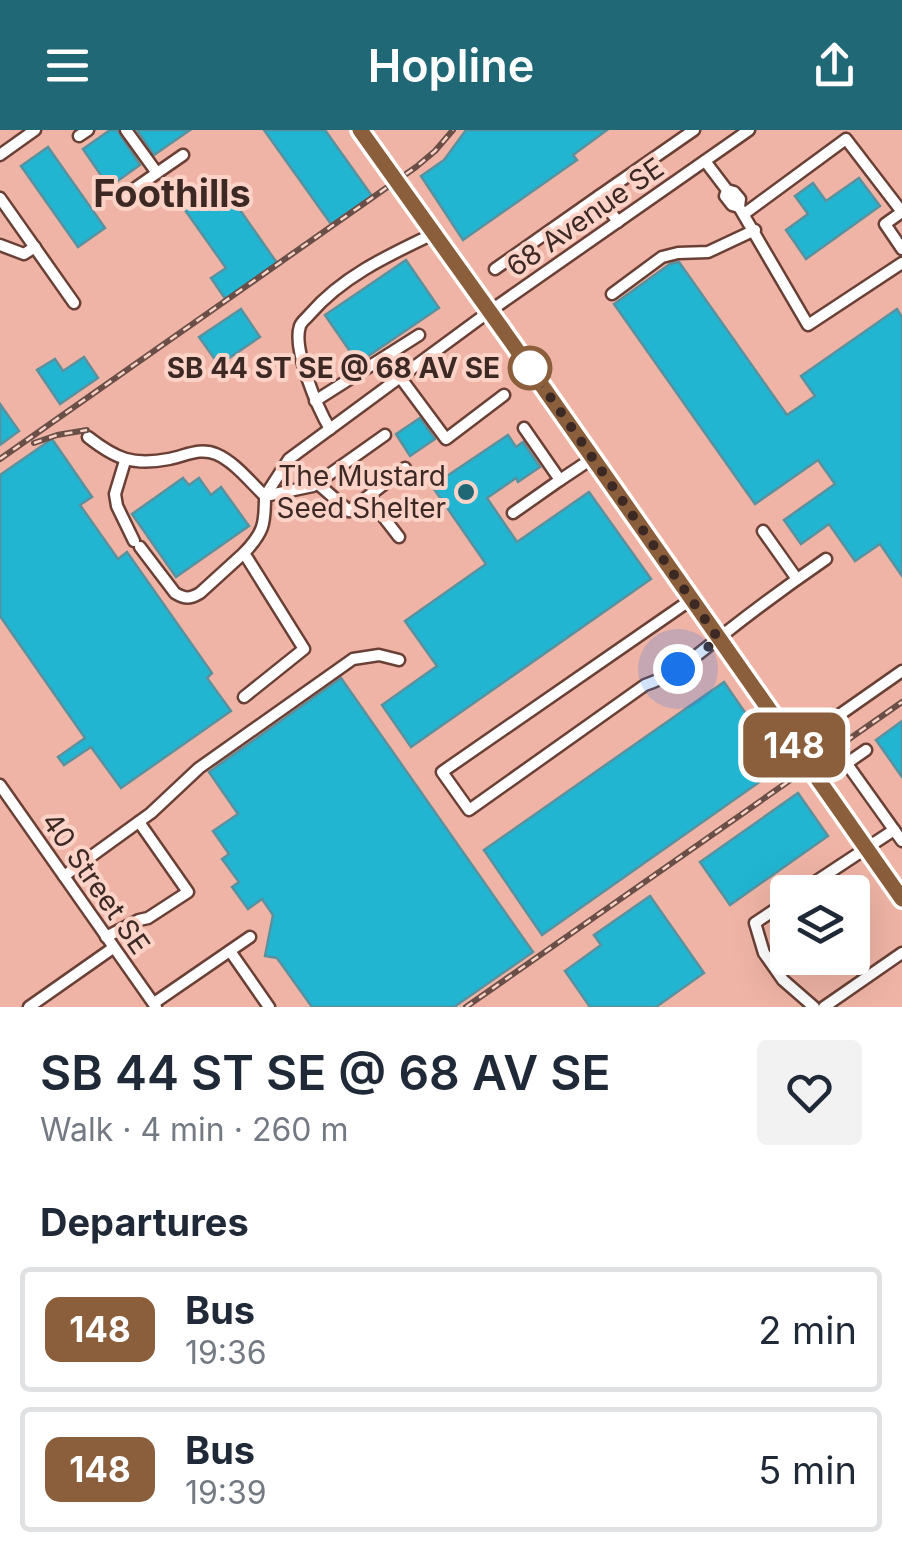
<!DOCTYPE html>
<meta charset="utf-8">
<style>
body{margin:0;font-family:Inter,sans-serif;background:#f2f2f3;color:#1f2937;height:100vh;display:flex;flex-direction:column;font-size:38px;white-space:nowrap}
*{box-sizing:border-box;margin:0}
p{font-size:32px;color:#747a83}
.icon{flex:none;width:55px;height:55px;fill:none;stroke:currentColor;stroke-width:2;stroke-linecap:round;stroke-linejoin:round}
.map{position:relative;height:877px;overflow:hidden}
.panel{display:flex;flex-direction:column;background:#fff;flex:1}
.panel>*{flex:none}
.badge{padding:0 20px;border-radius:15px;font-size:35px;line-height:65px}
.controls{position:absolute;left:770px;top:745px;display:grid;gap:20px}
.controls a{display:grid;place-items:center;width:100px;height:100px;border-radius:10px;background:#fff;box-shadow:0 10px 40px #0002;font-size:50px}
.you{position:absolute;width:50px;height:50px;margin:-25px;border:8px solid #fff;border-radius:50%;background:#1a73e8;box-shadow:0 0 0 15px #1a73e833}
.map>.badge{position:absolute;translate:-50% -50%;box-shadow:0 0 0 5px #fff}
h2{padding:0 40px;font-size:38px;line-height:90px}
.round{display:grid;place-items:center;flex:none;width:105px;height:105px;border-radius:10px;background:#f2f2f3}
.overview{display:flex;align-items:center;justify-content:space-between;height:170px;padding:0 40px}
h1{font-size:48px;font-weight:600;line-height:75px}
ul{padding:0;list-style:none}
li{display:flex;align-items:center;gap:30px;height:125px;margin:0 20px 15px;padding:0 20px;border:5px solid #e0e1e3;border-radius:10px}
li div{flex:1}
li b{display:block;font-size:38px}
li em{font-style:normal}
li .badge{min-width:110px;font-weight:700;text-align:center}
header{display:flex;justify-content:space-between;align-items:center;height:130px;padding:0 40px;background:#216877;color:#fff;font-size:45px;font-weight:600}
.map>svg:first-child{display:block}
</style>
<header><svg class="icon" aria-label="menu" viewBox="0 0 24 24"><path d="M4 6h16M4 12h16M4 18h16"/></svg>Hopline<svg class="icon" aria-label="share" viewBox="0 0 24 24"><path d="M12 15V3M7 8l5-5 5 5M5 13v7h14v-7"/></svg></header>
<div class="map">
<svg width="902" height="877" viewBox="0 0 902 877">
<rect width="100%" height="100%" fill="#f6c3b6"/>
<path fill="#efb4a5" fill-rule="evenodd" d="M0,0H902V877H0ZM788,762H852V828H788Z"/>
<g fill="#21b5d1" stroke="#5a919f" stroke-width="2.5">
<polygon points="110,0 117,0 140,35 109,57 83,19"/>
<polygon points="137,0 190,0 154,25"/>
<polygon points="264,0 325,0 372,66 331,94"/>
<polygon points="466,0 607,0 573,25 577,30 463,110 421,46 444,30"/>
<polygon points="48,17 105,98 78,117 21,36"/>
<polygon points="217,47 277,133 226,170 211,148 226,138 180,73"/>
<polygon points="859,48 880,76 806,129 786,100 808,84 795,66 813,53 826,71"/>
<polygon points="406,130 439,178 358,233 325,185"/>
<polygon points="679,132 787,285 815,266 801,246 897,179 902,187 902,446 880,414 855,431 829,394 801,414 784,390 835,354 818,330 755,374 614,174 670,134"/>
<polygon points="241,179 260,207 219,235 199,207"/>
<polygon points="84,227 98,248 60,274 37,240 55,229 63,241"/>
<polygon points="0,274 19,301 0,315"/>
<polygon points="420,288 435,309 410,326 396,304"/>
<polygon points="508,305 516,317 523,312 540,337 518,352 516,348 487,368 517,412 589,362 651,449 411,617 382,575 437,536 405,491 486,434 432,356"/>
<polygon points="52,309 92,367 80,375 118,429 127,422 212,543 207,548 231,581 121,658 91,617 64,635 58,627 85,608 0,486 0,345"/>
<polygon points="183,348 189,355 199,348 211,365 221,357 249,396 176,447 132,384"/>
<polygon points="341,548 533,822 454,877 312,877 277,828 265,826 273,785 262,769 248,779 232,757 239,752 222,729 229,724 213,701 238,684 209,642"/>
<polygon points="724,552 782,636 542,805 484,720"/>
<polygon points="902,591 902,647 876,610"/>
<polygon points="798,663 828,706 730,775 700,732"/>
<polygon points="650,766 704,843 656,877 590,877 565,841 601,815 594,805"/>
</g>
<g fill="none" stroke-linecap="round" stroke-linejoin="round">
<defs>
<g id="minor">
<polyline points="126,0 157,43 183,25"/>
<polyline points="360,0 490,181 902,769"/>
<polyline points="79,6 88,0"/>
<polyline points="0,25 35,0"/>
<polyline points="705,31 727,60 734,62 740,69 739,77 732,75 725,66 727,60"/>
<polyline points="127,64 157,43"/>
<polyline points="0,68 74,173"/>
<polyline points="739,77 808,195 902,133"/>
<polyline points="744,84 846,9 902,82 885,94 902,119"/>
<polyline points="618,92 599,66 694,0"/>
<polyline points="0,115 24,124 35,117"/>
<polyline points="495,139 599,66"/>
<polyline points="612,164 662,127 678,123 708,122 755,100"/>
<polyline points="400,247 446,309 504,265"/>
<polyline points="315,271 419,205"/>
<path d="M330,299C318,279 292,219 300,196C302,191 307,188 310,184C343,146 389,125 433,104"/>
<path d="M88,307C116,329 133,336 169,329C185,326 200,317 216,324C235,332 250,352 265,366C265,394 264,402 244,423L304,519L244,567"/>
<polyline points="125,331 115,364 117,376 134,411"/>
<polyline points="560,350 593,328"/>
<polyline points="317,353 349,381 405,338"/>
<polyline points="265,366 289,329 490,181 749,0"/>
<polyline points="265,366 313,356 385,305"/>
<polyline points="368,367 399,407"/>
<polyline points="513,383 560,350 524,298"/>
<polyline points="763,401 797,449"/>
<path d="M140,417L175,463C185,469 190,469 200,463L244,423"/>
<path d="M692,469L442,642L469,680L645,555C678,544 697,524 724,504C757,478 791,453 826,429"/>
<polyline points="795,616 902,541"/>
<polyline points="847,634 902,711"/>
<polyline points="820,652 866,620"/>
<polyline points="0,655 156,877"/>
<polyline points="64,746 151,683 199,638 353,529 379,525 399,530"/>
<polyline points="800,762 894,700"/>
<polyline points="788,771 755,793 764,823 783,850 814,877"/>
<polyline points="106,807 139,790 148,788 188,762 139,692"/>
<polyline points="230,821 269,877"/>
<polyline points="154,873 250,807"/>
<polyline points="29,877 113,818"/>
<polyline points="824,877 902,823"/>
</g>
</defs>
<use href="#minor" stroke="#6a4036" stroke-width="15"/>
<use href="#minor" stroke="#fff" stroke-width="10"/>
<defs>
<g id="rail">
<polyline points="34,313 57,305 87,300"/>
<polyline points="0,329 416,37 435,21 453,0"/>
<polyline points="466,877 902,572"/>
</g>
</defs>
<use href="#rail" stroke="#6a4f48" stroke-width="6"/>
<use href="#rail" stroke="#fdd3c8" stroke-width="2.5" stroke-dasharray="8" stroke-linecap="butt"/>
</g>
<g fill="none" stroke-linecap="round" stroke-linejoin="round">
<defs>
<polyline id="line" points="360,0 510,210 902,769"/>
</defs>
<use href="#line" stroke="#fff" stroke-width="22"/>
<use href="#line" stroke="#8b5e3c" stroke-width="15"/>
<polyline stroke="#3d2924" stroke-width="10" stroke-dasharray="0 18" points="530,238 718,508 695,529 678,539"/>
</g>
<circle fill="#fff" stroke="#8b5e3c" stroke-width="5" cx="530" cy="238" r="20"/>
<circle fill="#216877" stroke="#fdd3c8" stroke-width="4" cx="466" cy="362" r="10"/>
<g text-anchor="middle" stroke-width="8" stroke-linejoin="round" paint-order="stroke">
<g font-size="28" fill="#3d2924" stroke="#fdd3c8">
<text transform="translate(585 87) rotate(-35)" y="10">68 Avenue SE</text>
<text transform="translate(96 753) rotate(55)" y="10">40 Street SE</text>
</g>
<g font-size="28" font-weight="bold" fill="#3d2924" stroke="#fdd3c8" text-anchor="end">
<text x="500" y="248">SB 44 ST SE @ 68 AV SE</text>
</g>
<g font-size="28" fill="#3d2924" stroke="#fdd3c8" text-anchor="end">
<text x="446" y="356">The Mustard<tspan x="446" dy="32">Seed Shelter</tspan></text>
</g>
<g font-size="38" font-weight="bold" fill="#3d2924" stroke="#fdd3c8">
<text x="172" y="77">Foothills</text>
</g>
</g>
</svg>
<div class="controls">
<a><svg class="icon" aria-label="layers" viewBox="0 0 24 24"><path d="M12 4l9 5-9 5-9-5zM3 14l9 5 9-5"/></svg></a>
</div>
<div class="you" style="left:678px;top:539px"></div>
<b class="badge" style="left:794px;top:615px;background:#8b5e3c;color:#fff">148</b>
</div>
<section class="panel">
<div class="overview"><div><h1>SB 44 ST SE @ 68 AV SE</h1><p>Walk · 4 min · 260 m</p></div><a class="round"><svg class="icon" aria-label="heart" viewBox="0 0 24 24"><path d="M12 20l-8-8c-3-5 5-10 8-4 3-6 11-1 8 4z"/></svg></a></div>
<h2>Departures</h2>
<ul>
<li><span class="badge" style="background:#8b5e3c;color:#fff">148</span><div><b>Bus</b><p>19:36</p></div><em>2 min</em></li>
<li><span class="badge" style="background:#8b5e3c;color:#fff">148</span><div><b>Bus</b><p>19:39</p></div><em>5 min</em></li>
</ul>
</section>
